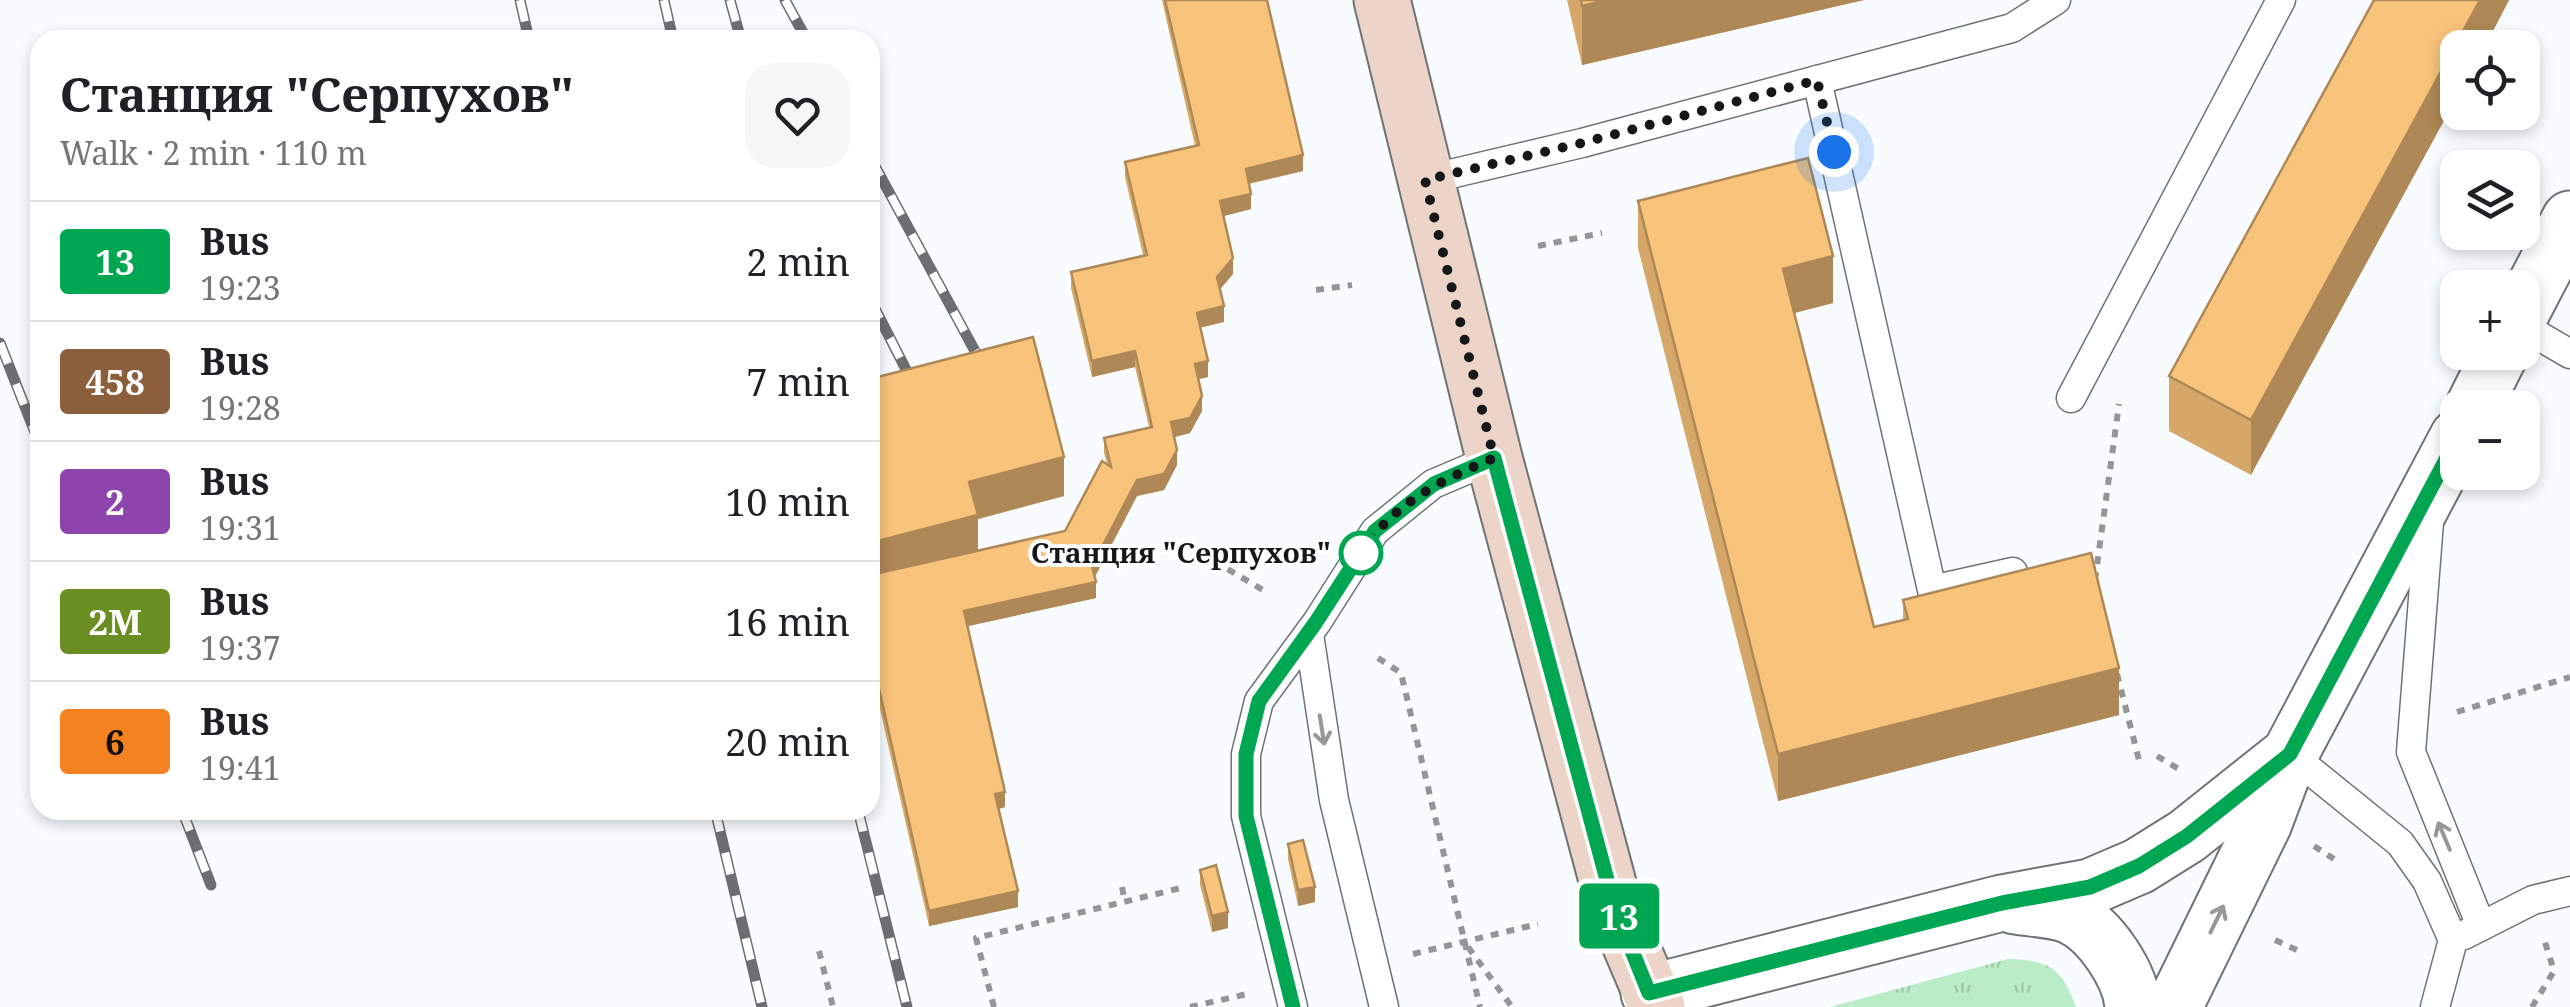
<!DOCTYPE html>
<meta charset="utf-8">
<style>
body{margin:0;font-family:"Noto Serif",serif;background:#f6f6f6;color:#202124;height:100vh;display:flex;flex-direction:column;font-size:38px;white-space:nowrap}
*{box-sizing:border-box;margin:0}
p{font-size:32px;color:#757577}
.icon{flex:none;width:55px;height:55px;fill:none;stroke:currentColor;stroke-width:2;stroke-linecap:round;stroke-linejoin:round}
.map{position:relative;flex:1;overflow:hidden}
.details{position:absolute;left:30px;top:30px;width:850px;height:790px;display:flex;flex-direction:column;background:#fff;border-radius:30px;box-shadow:0 5px 15px #0003}
.details>*{flex:none}
.badge{padding:0 20px;border-radius:8px;font-size:35px;line-height:65px}
.tools{position:absolute;left:2440px;top:30px;display:grid;gap:20px}
.tools a{display:grid;place-items:center;width:100px;height:100px;border-radius:20px;background:#fff;box-shadow:0 5px 15px #0003;font-size:50px}
.you{position:absolute;width:50px;height:50px;margin:-25px;border:8px solid #fff;border-radius:50%;background:#1a73e8;box-shadow:0 0 0 15px #1a73e833}
.map>.badge{position:absolute;translate:-50% -50%;box-shadow:0 0 0 5px #fff}
.round{display:grid;place-items:center;flex:none;width:105px;height:105px;border-radius:30px;background:#f6f6f6}
.overview{display:flex;align-items:center;justify-content:space-between;height:170px;padding:0 30px}
h1{font-size:48px;font-weight:700;line-height:75px}
ul{padding:0;list-style:none}
li{display:flex;align-items:center;gap:30px;height:120px;padding:0 30px;border-top:2px solid #e0e0e0}
li div{flex:1}
li b{display:block;font-size:38px}
li em{font-style:normal}
li .badge{min-width:110px;font-weight:700;text-align:center}
.map>svg:first-child{display:block}
</style>
<div class="map">
<svg width="2570" height="1007" viewBox="0 0 2570 1007">
<defs>
<pattern id="grass-tufts" width="24" height="20" patternUnits="userSpaceOnUse" patternTransform="scale(2.5)"><rect width="24" height="20" fill="#bbecc8"/><path d="M3 7l-1-3M5 7V3M7 7l1-3M15 17l-1-3M17 17v-4M19 17l1-3" fill="none" stroke="#a0caab"/></pattern>
</defs>
<rect width="100%" height="100%" fill="#f8fcff"/>
<path fill="url(#grass-tufts)" d="M2008,959C2049,960 2062,968 2076,1007H1830Z"/>
<g fill="none" stroke-linecap="round" stroke-linejoin="round">
<defs>
<g id="service">
<polyline points="1817,80 1932,590 2013,572"/>
<polyline points="1425,180 1582,143 2012,28 2056,0"/>
<polyline points="2522,326 2570,354"/>
<polyline points="2071,398 2281,0"/>
<polyline points="2429,522 2411,752 2481,926"/>
<polyline points="1309,634 1334,800 1384,1007"/>
<polyline points="2290,754 2400,843 2427,881 2453,940 2435,1007"/>
<polyline points="2464,935 2533,900 2570,891"/>
<polyline points="1293,1007 1246,816 1246,754 1259,701 1317,622 1375,531 1433,484 1494,458"/>
</g>
<g id="tertiary">
<polyline points="2522,311 2570,219"/>
<polyline points="2473,408 2501,352"/>
<path d="M2015,906C2032,909 2055,909 2071,916C2101,930 2131,976 2133,1007"/>
<polyline points="1649,993 2002,903 2090,887 2139,866 2187,836 2290,754 2458,437"/>
<polyline points="2174,1007 2264,823 2289,756"/>
</g>
<polyline id="secondary" points="1382,0 1494,458 1614,906 1657,1007"/>
</defs>
<use href="#service" stroke="#6f7377" stroke-width="31"/>
<use href="#tertiary" stroke="#6f7377" stroke-width="59"/>
<use href="#secondary" stroke="#6f7377" stroke-width="59"/>
<g stroke="#939698" stroke-width="6" stroke-dasharray="8 8" stroke-linecap="butt">
<polyline points="1538,246 1602,233"/>
<polyline points="1316,290 1352,285"/>
<polyline points="1214,561 1268,593"/>
<polyline points="2095,580 2119,404"/>
<polyline points="1378,658 1401,673 1480,1007"/>
<polyline points="2117,674 2139,760"/>
<polyline points="2457,712 2570,677"/>
<polyline points="2157,756 2182,771"/>
<polyline points="2314,846 2334,859"/>
<polyline points="1122,887 1125,902"/>
<polyline points="2275,940 2297,950"/>
<polyline points="1468,947 1512,1007"/>
<polyline points="819,951 833,1007"/>
<polyline points="1413,954 1538,924"/>
<polyline points="994,1007 976,938 1185,887"/>
<polyline points="1190,1007 1247,994"/>
<polyline points="2532,1007 2554,971 2544,939"/>
</g>
<use href="#service" stroke="#fff" stroke-width="28"/>
<use href="#tertiary" stroke="#fff" stroke-width="55"/>
<use href="#secondary" stroke="#edd4c8" stroke-width="55"/>
<defs>
<g id="rail">
<polyline points="520,0 529,40"/>
<polyline points="664,0 673,40"/>
<polyline points="730,0 741,40"/>
<polyline points="785,0 807,40"/>
<polyline points="870,157 989,377"/>
<polyline points="870,299 918,393"/>
<polyline points="0,343 40,445"/>
<polyline points="182,810 211,885"/>
<polyline points="715,810 762,1007"/>
<polyline points="858,810 907,1007"/>
</g>
</defs>
<use href="#rail" stroke="#6c6f70" stroke-width="11"/>
<use href="#rail" stroke="#fff" stroke-width="8" stroke-dasharray="22" stroke-linecap="butt"/>
</g>
<g fill="#d5a86a">
<polygon points="1162,0 1267,0 1303,171 1249,184 1251,209 1223,216 1233,274 1220,289 1224,322 1200,328 1208,377 1198,379 1202,411 1190,433 1174,437 1177,465 1164,490 1137,496 1095,577 1096,598 967,626 1005,807 999,809 1018,907 929,926 870,665 870,379 1064,496 978,519 978,551 1065,531 1107,464 1104,453 1104,438 1149,427 1135,367 1092,377 1071,288 1071,272 1143,255 1125,177 1125,162 1195,146"/>
<polygon points="1567,0 1864,0 1582,65"/>
<polygon points="2374,0 2509,0 2484,48 2458,48 2251,475 2169,431 2169,376"/>
<polygon points="1638,201 1833,303 1794,313 1874,627 1903,620 1903,600 2119,715 1778,801 1638,248"/>
<polygon points="1288,844 1315,902 1298,906 1288,859"/>
<polygon points="1200,870 1228,928 1212,932 1200,885"/>
</g>
<g fill="#ae8856">
<polygon points="1607,0 1864,0 1582,65 1582,6"/>
<polygon points="2480,0 2509,0 2484,48 2458,48 2458,95 2251,475 2251,420"/>
<polygon points="1303,155 1303,171 1246,184 1246,169"/>
<polygon points="1251,194 1251,209 1220,217 1220,201"/>
<polygon points="1833,256 1833,303 1783,316 1783,269"/>
<polygon points="1233,258 1233,274 1217,293 1217,277"/>
<polygon points="1224,306 1224,322 1197,328 1197,313"/>
<polygon points="1135,351 1135,367 1092,377 1092,361"/>
<polygon points="1208,361 1208,377 1195,380 1195,364"/>
<polygon points="1202,396 1202,411 1190,433 1171,438 1171,422"/>
<polygon points="1177,450 1177,465 1164,490 1137,496 1092,582 1092,566 1137,480"/>
<polygon points="1064,457 1064,496 978,519 978,555 870,583 870,543 969,482"/>
<polygon points="1096,582 1096,598 964,627 964,611"/>
<polygon points="2119,668 2119,715 1778,801 1778,754"/>
<polygon points="1005,792 1005,807 995,810 995,794"/>
<polygon points="1315,887 1315,902 1298,906 1298,890"/>
<polygon points="1018,891 1018,907 929,926 929,911"/>
<polygon points="1228,912 1228,928 1212,932 1212,916"/>
</g>
<g fill="#f8c37b" stroke="#ae8856" stroke-width="2.5">
<polygon points="1165,0 1267,0 1303,155 1246,169 1251,194 1220,201 1233,258 1217,277 1224,306 1197,313 1208,361 1195,364 1202,396 1190,418 1171,422 1177,450 1164,474 1137,480 1092,566 1096,582 964,611 1005,792 995,794 1018,891 929,911 870,649 870,575 1065,531 1102,461 1111,467 1104,438 1152,427 1135,351 1092,361 1071,272 1147,255 1125,162 1199,145"/>
<polygon points="1581,0 1607,0 1582,6"/>
<polygon points="2374,0 2480,0 2251,420 2169,376"/>
<polygon points="1808,158 1833,256 1783,269 1874,627 1908,619 1903,600 2091,553 2119,668 1778,754 1638,201"/>
<polygon points="1033,337 1064,457 969,482 978,515 870,543 870,379"/>
<polygon points="1303,840 1315,887 1298,890 1288,844"/>
<polygon points="1216,865 1228,912 1212,916 1200,870"/>
</g>
<defs><path id="oneway-shaft" d="M-6 0H5M1.5-3L5.5 0L1.5 3" fill="none" stroke-width="1.6" stroke-linecap="round" stroke-linejoin="round" transform="scale(2.5)"/></defs>
<g stroke="#969797">
<use href="#oneway-shaft" transform="translate(1322 730) rotate(81)"/>
<use href="#oneway-shaft" transform="translate(2444 836) rotate(-113)"/>
<use href="#oneway-shaft" transform="translate(2217 919) rotate(-64)"/>
</g>
<g fill="none" stroke-linecap="round" stroke-linejoin="round">
<defs>
<polyline id="line" points="1293,1007 1246,816 1246,754 1259,701 1316,622 1375,531 1434,484 1494,458 1614,906 1649,993 2002,903 2090,887 2139,866 2187,836 2290,754 2458,437"/>
</defs>
<use href="#line" stroke="#fff" stroke-width="22"/>
<use href="#line" stroke="#00a651" stroke-width="15"/>
<path stroke="#151718" stroke-width="10" stroke-dasharray="0 18" d="M1361,553C1393,503 1442,480 1494,458L1425,180L1582,143L1817,80L1834,152"/>
</g>
<circle fill="#fff" stroke="#00a651" stroke-width="5" cx="1361" cy="553" r="20"/>
<g text-anchor="middle" stroke-width="8" stroke-linejoin="round" paint-order="stroke">
<g font-size="28" font-weight="bold" fill="#151718" stroke="#fff" text-anchor="end">
<text x="1331" y="563">Станция "Серпухов"</text>
</g>
</g>
</svg>
<div class="tools">
<a><svg class="icon" aria-label="locate" viewBox="0 0 24 24"><circle cx="12" cy="12" r="6"/><path d="M12 2v4M12 18v4M2 12h4M18 12h4"/></svg></a>
<a><svg class="icon" aria-label="layers" viewBox="0 0 24 24"><path d="M12 4l9 5-9 5-9-5zM3 14l9 5 9-5"/></svg></a>
<a>+</a>
<a>−</a>
</div>
<div class="you" style="left:1834px;top:152px"></div>
<b class="badge" style="left:1619px;top:916px;background:#00a651;color:#fff">13</b>
<section class="details">
<div class="overview"><div><h1>Станция &quot;Серпухов&quot;</h1><p>Walk · 2 min · 110 m</p></div><a class="round"><svg class="icon" aria-label="heart" viewBox="0 0 24 24"><path d="M12 20l-8-8c-3-5 5-10 8-4 3-6 11-1 8 4z"/></svg></a></div>
<ul>
<li><span class="badge" style="background:#00a651;color:#fff">13</span><div><b>Bus</b><p>19:23</p></div><em>2 min</em></li>
<li><span class="badge" style="background:#8b5e3c;color:#fff">458</span><div><b>Bus</b><p>19:28</p></div><em>7 min</em></li>
<li><span class="badge" style="background:#8e44ad;color:#fff">2</span><div><b>Bus</b><p>19:31</p></div><em>10 min</em></li>
<li><span class="badge" style="background:#6b8e23;color:#fff">2М</span><div><b>Bus</b><p>19:37</p></div><em>16 min</em></li>
<li><span class="badge" style="background:#f58220;color:#111">6</span><div><b>Bus</b><p>19:41</p></div><em>20 min</em></li>
</ul>
</section>
</div>
